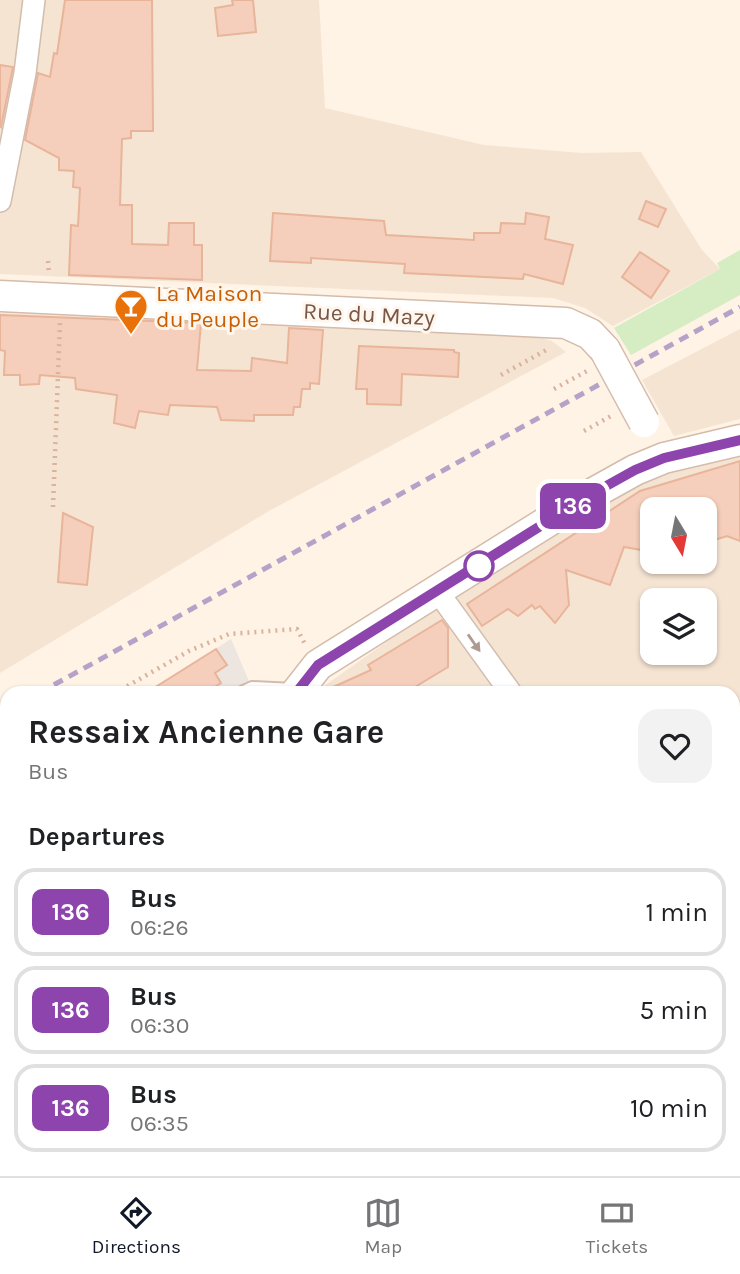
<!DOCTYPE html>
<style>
body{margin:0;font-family:Karla,sans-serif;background:#f2f2f2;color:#202124;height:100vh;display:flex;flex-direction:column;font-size:26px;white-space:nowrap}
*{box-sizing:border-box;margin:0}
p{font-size:23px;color:#757577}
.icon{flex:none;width:38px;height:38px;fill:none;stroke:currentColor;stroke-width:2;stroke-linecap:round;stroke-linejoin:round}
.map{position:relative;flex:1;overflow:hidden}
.details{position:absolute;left:0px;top:686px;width:740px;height:490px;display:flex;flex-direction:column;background:#fff;border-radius:21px 21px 0 0;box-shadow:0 2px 5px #0004}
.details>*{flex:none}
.badge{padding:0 14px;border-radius:10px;font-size:24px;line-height:46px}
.needle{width:46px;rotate:170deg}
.buttons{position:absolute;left:640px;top:497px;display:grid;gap:14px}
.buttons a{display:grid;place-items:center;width:77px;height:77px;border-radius:14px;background:#fff;box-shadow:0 2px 5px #0004;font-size:35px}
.map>.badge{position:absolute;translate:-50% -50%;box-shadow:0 0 0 4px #fff}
h2{padding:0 28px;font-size:26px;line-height:63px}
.round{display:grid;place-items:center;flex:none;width:74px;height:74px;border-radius:21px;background:#f2f2f2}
.head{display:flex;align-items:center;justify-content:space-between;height:119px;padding:0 28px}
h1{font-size:33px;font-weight:700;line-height:52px}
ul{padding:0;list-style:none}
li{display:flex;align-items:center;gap:21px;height:88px;margin:0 14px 10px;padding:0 14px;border:4px solid #e0e0e0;border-radius:21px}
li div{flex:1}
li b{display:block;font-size:26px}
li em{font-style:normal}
li .badge{min-width:77px;font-weight:700;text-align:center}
.dock{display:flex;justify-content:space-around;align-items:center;height:98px;border-top:2px solid #e0e0e0;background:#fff;font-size:19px;color:#757577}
.dock a{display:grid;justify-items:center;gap:4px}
.dock .selected{color:#111827}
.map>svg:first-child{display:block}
</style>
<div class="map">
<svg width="740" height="1176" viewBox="0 0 740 1176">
<rect width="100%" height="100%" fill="#fef3e5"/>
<g fill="#f6e4d3" fill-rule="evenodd">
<polygon points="0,0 319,0 325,108 484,145 582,153 641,152 702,250 720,269 613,326 585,308 553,298 0,274"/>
<polygon points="0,313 535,336 552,341 566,352 269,511 0,673"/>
<polygon points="740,329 740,419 674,436 642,380"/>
<path d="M740,450V1176H236V1169H733V693H314L432,610L457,597L589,508L651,477ZM653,509H705V562H653ZM653,600H705V653H653Z"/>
<polygon points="7,928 7,1169 204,1169 203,1176 0,1176 0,942"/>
</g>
<g fill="#ede5df">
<polygon points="231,639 254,693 147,693"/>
<polygon points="7,784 7,869 0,875 0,788"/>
</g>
<g fill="#d6ecc2">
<polygon points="740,250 740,295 631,355 614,328 720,269 717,263"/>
<polygon points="740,757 740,1022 733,991 733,789"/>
</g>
<g fill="#f5cfbb" stroke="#e8b49a" stroke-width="2">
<polygon points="65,0 152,0 153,131 131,131 131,138 122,139 120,205 132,205 132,244 168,245 169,223 194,223 194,245 202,245 202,280 69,275 71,225 78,226 80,188 73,187 74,171 59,170 59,158 25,140 38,73 50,77 54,53 57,54"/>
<polygon points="232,0 253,0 256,32 218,36 215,8 233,5"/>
<polygon points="0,65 13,67 1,127 0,126"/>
<polygon points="646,201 666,209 658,227 639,219"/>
<polygon points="273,213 384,221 386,235 474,240 474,233 500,233 501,223 525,224 526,213 549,217 545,239 573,245 563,284 524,274 523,279 404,273 405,264 311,258 311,263 270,261"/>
<polygon points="640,252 669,271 651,298 622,277"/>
<polygon points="0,315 201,323 197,370 251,371 252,358 287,363 289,328 323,330 319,384 310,383 310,389 302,389 300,407 294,407 293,415 254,415 254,421 221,420 217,407 170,405 168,415 139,411 135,428 114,423 117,395 76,389 75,378 40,375 39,384 20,385 20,375 4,375 5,351 0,350"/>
<polygon points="359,346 454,350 454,352 459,353 458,377 402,374 401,405 367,404 367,389 356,389"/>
<polygon points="740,461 740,541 727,536 705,543 705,507 653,509 653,552 624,547 610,585 566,570 569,605 555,623 540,606 535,609 532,605 518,616 508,609 482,626 467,604 640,491"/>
<polygon points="63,513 93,527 87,585 58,582"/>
<polygon points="442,620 448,628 448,667 405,693 320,693 371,670 368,665"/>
<polygon points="216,649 227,665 215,673 221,683 205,693 146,693"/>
</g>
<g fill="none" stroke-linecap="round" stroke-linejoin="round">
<defs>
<g id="lane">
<polyline points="239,693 252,687 294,689"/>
<polyline points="0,842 7,837"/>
</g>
<g id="street">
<polyline points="0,201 25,73 34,0"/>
<polyline points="438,592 511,693"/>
<polyline points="733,1122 740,1121"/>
<polyline points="614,1176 629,1169"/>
</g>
<g id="secondary">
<polyline points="0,296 566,323 590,334 605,350"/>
<polyline points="296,693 318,665 590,495 635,470 664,458 740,440"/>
<polyline points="224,1176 225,1169"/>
</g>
</defs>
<use href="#lane" stroke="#d2bcad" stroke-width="14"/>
<use href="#street" stroke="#d2bcad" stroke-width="24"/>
<use href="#secondary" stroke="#d5bbaa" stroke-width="33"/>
<g stroke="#dab29e" stroke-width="4.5" stroke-dasharray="2 5" stroke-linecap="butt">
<polyline points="48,261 49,274"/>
<polyline points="501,375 550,348"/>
<polyline points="554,389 587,371"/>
<polyline points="584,431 611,416"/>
<polyline points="53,507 60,322"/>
<polyline points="115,693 189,651 229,634 297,629 305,644"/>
<polyline points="0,762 7,757"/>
<polyline points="0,898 7,891"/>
<polyline points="0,938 7,916"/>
<polyline points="0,1008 7,1013"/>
</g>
<use href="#lane" stroke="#fff" stroke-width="10"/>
<use href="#street" stroke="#fff" stroke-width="21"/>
<use href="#secondary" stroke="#fff" stroke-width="30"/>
<g stroke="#b5a2c8" stroke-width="5" stroke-dasharray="10 7" stroke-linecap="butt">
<polyline points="39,693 740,307"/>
<polyline points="0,715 7,711"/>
</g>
<defs>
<polyline id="secondary-bridge" points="605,350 644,422"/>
</defs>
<use href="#secondary-bridge" stroke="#d5bbaa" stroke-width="33" stroke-linecap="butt"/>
<use href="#secondary-bridge" stroke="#fff" stroke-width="30"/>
</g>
<defs><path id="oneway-solid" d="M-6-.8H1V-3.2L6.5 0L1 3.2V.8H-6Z" transform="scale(1.75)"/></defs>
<use fill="#ae9a91" href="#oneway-solid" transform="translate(474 643) rotate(55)"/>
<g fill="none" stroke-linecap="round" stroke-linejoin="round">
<defs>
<polyline id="line" points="296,693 318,665 590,495 635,470 664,458 740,440"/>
</defs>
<use href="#line" stroke="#fff" stroke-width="16"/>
<use href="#line" stroke="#8e44ad" stroke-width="10"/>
</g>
<defs>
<symbol id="bar-pin" viewBox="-11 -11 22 30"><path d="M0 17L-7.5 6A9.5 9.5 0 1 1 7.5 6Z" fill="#e8710a" stroke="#fff7ed"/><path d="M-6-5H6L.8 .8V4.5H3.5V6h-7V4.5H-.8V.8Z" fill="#fff"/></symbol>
</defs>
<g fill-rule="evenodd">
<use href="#bar-pin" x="112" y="287" width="38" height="52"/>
</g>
<circle fill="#fff" stroke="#8e44ad" stroke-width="3.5" cx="479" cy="566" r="14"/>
<g text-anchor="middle" stroke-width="6" stroke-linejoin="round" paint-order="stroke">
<g font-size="23" fill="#c56008" stroke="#fff7ed" text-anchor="start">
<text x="156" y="301">La Maison<tspan x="156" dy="26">du Peuple</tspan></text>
</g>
<g font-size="23" fill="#785748" stroke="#fff7ed">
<text transform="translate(369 314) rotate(3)" y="8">Rue du Mazy</text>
</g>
</g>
</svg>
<div class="buttons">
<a><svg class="needle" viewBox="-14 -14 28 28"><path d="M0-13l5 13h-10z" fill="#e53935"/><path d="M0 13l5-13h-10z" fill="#757577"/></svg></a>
<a><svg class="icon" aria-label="layers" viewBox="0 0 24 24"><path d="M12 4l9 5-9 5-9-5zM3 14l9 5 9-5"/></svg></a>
</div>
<b class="badge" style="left:573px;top:506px;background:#8e44ad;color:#fff">136</b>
<section class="details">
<div class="head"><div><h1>Ressaix Ancienne Gare</h1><p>Bus</p></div><a class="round"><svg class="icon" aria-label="heart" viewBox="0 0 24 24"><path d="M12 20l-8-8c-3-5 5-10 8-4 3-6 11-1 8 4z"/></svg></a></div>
<h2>Departures</h2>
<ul>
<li><span class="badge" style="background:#8e44ad;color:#fff">136</span><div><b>Bus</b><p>06:26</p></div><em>1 min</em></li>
<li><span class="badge" style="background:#8e44ad;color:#fff">136</span><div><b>Bus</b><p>06:30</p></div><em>5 min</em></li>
<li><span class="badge" style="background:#8e44ad;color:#fff">136</span><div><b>Bus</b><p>06:35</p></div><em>10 min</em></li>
</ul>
</section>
</div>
<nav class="dock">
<a class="selected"><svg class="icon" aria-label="directions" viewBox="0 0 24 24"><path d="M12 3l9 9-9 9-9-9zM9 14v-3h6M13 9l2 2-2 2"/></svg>Directions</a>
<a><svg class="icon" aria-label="map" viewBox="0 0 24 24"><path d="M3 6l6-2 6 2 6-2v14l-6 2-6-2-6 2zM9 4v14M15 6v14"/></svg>Map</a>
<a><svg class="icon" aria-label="tickets" viewBox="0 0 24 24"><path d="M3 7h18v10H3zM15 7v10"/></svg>Tickets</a>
</nav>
